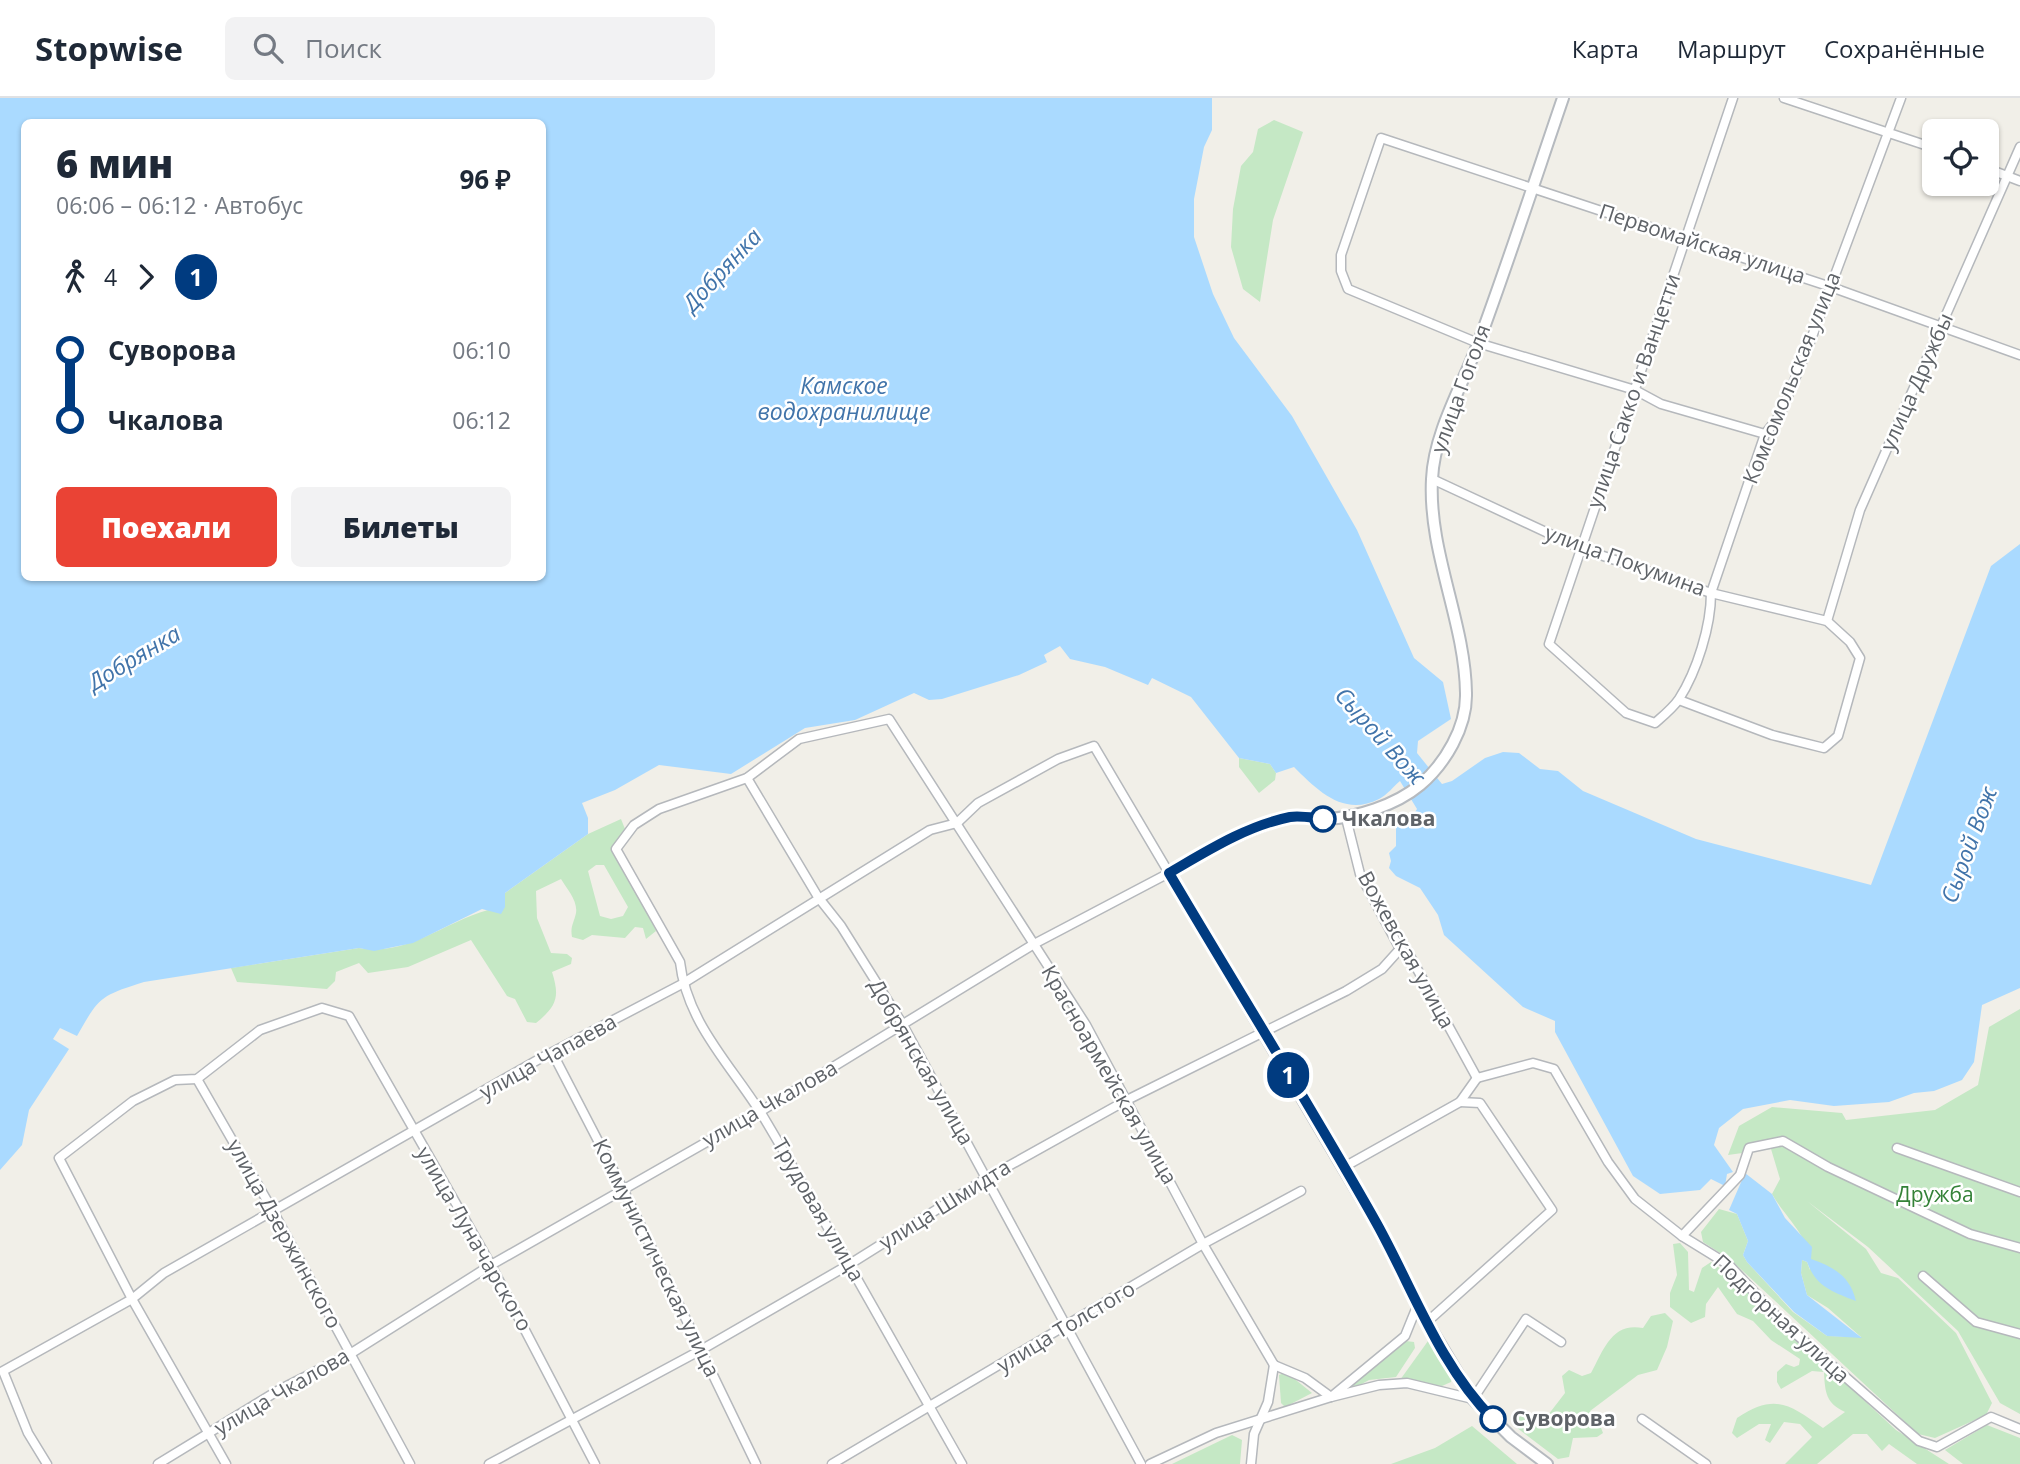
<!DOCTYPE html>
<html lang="ru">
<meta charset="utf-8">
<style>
body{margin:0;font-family:"Open Sans",sans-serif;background:#f2f2f3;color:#1f2937;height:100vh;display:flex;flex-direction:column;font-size:26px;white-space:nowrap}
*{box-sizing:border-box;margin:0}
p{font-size:23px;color:#747a83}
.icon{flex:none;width:38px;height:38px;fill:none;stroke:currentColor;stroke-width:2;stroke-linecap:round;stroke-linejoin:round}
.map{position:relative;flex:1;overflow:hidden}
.drawer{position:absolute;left:21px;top:21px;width:525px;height:462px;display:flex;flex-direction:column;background:#fff;border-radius:10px;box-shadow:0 2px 5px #0004}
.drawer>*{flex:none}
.badge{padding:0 14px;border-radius:23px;font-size:24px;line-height:46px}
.tools{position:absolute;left:1922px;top:21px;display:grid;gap:14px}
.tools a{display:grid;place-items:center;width:77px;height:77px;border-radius:10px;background:#fff;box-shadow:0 2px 5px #0004;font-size:35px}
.map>.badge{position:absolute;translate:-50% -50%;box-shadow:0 0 0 4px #fff}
.legs{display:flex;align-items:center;gap:10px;height:77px;padding:0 35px;font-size:23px}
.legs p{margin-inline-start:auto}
.summary{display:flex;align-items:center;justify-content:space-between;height:119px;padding:0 35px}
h1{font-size:38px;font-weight:800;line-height:52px}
.cta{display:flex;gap:14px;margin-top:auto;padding:14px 35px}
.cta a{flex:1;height:80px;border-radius:10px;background:#ea4335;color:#fff;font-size:28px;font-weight:800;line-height:80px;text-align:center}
.cta a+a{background:#f2f2f3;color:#1f2937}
ul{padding:0 35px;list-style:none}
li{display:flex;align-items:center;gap:24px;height:70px;font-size:26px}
li i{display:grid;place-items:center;width:10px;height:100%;margin:0 9px;background:currentColor}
li i::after{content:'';width:18px;height:18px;margin:-9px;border:5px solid;border-radius:50%;background:#fff}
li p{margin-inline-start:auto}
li:first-child i{background:linear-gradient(#0000 50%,currentColor 0)}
li:last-child i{background:linear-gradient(currentColor 50%,#0000 0)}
header{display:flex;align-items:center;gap:42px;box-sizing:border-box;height:98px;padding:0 35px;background:#fff;border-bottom:2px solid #e0e1e3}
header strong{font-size:33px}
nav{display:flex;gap:38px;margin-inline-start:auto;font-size:24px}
.search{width:490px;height:63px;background:#f2f2f3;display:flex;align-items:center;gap:18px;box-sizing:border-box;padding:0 24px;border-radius:10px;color:#747a83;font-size:26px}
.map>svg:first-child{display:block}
</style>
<header>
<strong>Stopwise</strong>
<div class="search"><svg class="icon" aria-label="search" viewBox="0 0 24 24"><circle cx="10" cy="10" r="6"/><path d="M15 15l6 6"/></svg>Поиск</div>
<nav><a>Карта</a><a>Маршрут</a><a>Сохранённые</a></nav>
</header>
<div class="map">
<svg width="2020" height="1366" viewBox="0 0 2020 1366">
<rect width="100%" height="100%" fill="#f1efe8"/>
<g fill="#c5e8c5" fill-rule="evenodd">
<polygon points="1274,22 1303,34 1273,122 1260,204 1243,191 1231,149 1233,111 1241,68 1253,54 1258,31"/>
<polygon points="1239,660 1270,666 1276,675 1275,682 1259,695 1239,669"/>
<path d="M621,721L625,731L611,752L644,806L656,833L646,841L643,830L635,829L625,840L592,837L583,842L572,839C570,828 574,825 576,815C578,803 567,791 561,781L536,793L537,820L551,855L567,856L572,860L571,866L552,874C560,899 557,908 536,925L527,924L515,901L507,898L471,842L408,869L368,875L359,865L336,874L335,883L327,891L237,884L231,870L359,850C413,860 454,814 505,809V795L588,736ZM596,767H604L628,809L623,818L611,821L600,818L588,773Z"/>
<path d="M2020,911V1316L2000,1305L1958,1233L1868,1149L1807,1103L1866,1151L1881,1175L1898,1180L1956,1235L1992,1305L1986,1317L1935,1340L1918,1336L1731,1162L1703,1144L1701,1134L1719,1111L1737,1116L1748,1143L1743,1157L1747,1164L1793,1214L1827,1238L1861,1239L1828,1210L1807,1197L1801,1175L1802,1162L1807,1164L1810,1172C1814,1142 1786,1121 1772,1096L1780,1081L1771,1051L1728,1057L1739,1028L1772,1009L1842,1015L1846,1022L1935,1012L1978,987L1989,929Z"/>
<path d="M1680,1145L1688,1154L1689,1192L1694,1194L1702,1170L1711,1164L1728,1176L1896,1332L1949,1366H1917L1889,1346L1882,1353L1867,1336H1853L1817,1366H1785L1812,1339L1800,1326L1784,1324L1770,1345L1765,1342L1771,1326H1759L1737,1340L1732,1335L1737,1320C1775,1295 1789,1306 1823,1330L1845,1314C1826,1305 1825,1295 1824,1274L1812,1273L1781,1291L1777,1284V1274L1786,1266L1794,1269L1799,1267L1800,1261L1771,1242L1753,1223L1737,1216L1718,1189L1706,1206L1705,1219L1691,1225L1670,1209V1195L1677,1177L1673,1146Z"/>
<path d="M1665,1215L1673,1223L1667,1249L1657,1272L1638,1277L1590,1313L1598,1322L1603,1335L1597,1339L1573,1340L1569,1359L1558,1361L1512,1326L1521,1316L1538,1330L1565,1295L1562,1278L1569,1272L1582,1278L1591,1275C1604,1251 1612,1224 1643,1230L1651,1218Z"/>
<polygon points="1406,1243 1414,1244 1415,1250 1396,1279 1369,1282 1349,1293 1348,1289"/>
<polygon points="1428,1243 1434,1245 1452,1278 1451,1284 1442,1288 1400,1282"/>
<polygon points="1286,1274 1312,1295 1285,1309 1281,1305 1279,1277"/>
<polygon points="1987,1327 2020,1340 2020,1366 1963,1366 1945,1352"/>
<polygon points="1472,1328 1517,1366 1391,1366 1435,1350"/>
<polygon points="1232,1337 1242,1342 1240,1366 1172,1366"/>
</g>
<g fill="#aadaff" fill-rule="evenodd">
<path d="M0,0H1212V32L1204,49L1194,101V139L1213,196L1234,240L1292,318L1357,432L1414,560L1443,584L1451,621L1418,643L1417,655L1442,686L1452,683L1485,660L1503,654L1519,655L1540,671L1558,673L1583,693L1696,741L1871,787L1991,468L2020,446V890L1982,907L1974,964L1962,982L1934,993L1914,995L1889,1004L1834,1008L1790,1002L1743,1011L1719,1030L1714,1047L1733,1074L1727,1076L1725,1088L1711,1081L1700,1092L1660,1096L1633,1078L1555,934V923L1523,909L1444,837L1438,817L1420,790L1396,778L1389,770L1391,763L1389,755L1396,748V729L1414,716L1417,711L1400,683C1394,688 1387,697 1379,701C1344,719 1318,693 1294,669L1276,675L1270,666L1239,660L1191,599L1152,580L1148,587L1105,569L1070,561L1060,548L1044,557L1047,564L1019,577L942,601L929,602L914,595L855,622L805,630L731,676L659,667L615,692L582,705L588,720V736L505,795V809L501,816L482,811L413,845L374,853L359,850L144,884C100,898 99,899 77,938L60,930L53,941L69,951L29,1012L22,1047L0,1072ZM24,24H542V480H24Z"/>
<path d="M1745,1075L1772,1096L1785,1120L1812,1149L1811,1161C1834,1169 1850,1178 1856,1203C1833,1194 1816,1189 1807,1164L1802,1162L1801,1175L1807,1197L1862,1240L1827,1238L1794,1214L1747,1164L1743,1157L1748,1143L1737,1116L1729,1112Z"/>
</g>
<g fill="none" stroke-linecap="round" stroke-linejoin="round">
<defs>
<g id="minor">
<path d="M1733,0L1549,546L1626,615L1655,625C1663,618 1673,610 1679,601C1697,573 1711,528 1711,495L1765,336L1780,317L1807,252L1901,0"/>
<polyline points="1784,0 1934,50"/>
<polyline points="1986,70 2020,83"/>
<polyline points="1765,336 1661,306 1635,292 1478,245 1348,191 1341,173 1341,157 1381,40 1831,189 2020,257"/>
<polyline points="1432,381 1580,450 1711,495 1827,523 1850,544 1860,560 1838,638 1824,650 1772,637 1679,602"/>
<polyline points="1827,523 1860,412 2020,49"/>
<polyline points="747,680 818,799 841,828 903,927 1141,1366"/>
<polyline points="1346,720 1360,776 1400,851 1410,858 1477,980"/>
<polyline points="553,956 623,1091 756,1366"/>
<polyline points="1477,980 1533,965 1554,971 1608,1064 1635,1101 1682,1138 1729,1167 1781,1223 1919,1343 1937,1349 1991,1319 2020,1331"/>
<polyline points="197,981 273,1113 410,1366"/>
<polyline points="1897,1050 2020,1094"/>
<polyline points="1344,1069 1460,1004 1477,980"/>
<polyline points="1682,1138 1740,1077 1749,1050 1783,1043 1828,1069 1970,1136 2020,1150"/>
<polyline points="1923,1178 1976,1224 2020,1236"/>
<polyline points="1427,1224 1552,1112 1480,1005 1460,1004"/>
<polyline points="1274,1267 1305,1280 1331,1299 1379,1287 1407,1285 1473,1301 1526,1221 1561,1244"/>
<polyline points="1642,1321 1706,1366"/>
<polyline points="47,1366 28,1335 3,1273 132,1201 164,1175 541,960 682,886 930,732 957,725 978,705 1058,661 1094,648 1169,775 1034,846 761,1013 491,1167 350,1256 279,1292 158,1366"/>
<polyline points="226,1366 132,1201 59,1060 133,1003 175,982 197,981 260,932 322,910 349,918 491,1167 595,1366"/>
<polyline points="489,1366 701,1252 850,1166 987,1080 1127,1002 1346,893 1382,871 1400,851"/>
<polyline points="832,1366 1203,1146 1301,1093"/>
<path d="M962,1366C897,1252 834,1138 767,1025C737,973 687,928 680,864L616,751L634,727L659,711L747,680L799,641L889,621L1086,927L1203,1146L1274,1267"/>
<polyline points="1150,1366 1216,1335 1331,1299 1405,1238 1418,1206"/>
<polyline points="1251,1366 1254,1336 1268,1304 1274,1267"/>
</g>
<path id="secondary" d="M1547,1366L1511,1339L1473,1301L1427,1224L1377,1127L1169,775C1208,752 1246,730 1289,719C1301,717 1315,721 1326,721C1356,720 1396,707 1420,687C1445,666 1467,629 1466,595C1465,523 1428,454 1432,381C1434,335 1462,288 1478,246C1508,165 1535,82 1563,0"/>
</defs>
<use href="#minor" stroke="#b5b8bc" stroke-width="11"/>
<use href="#secondary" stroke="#b6babf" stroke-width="14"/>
<use href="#minor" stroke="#fff" stroke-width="8"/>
<use href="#secondary" stroke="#fff" stroke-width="10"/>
</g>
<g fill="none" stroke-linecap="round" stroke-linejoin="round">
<defs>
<path id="line-1" d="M1323,721C1313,720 1300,717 1290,719C1246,728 1207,753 1169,775C1238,892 1310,1007 1377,1126C1413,1191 1440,1268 1493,1321"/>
</defs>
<use href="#line-1" stroke="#fff" stroke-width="16"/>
<use href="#line-1" stroke="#003b80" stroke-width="10"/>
</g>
<g fill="#fff" stroke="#003b80" stroke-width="3.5">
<circle cx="1323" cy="721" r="12"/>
<circle cx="1493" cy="1321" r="12"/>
</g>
<g text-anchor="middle" stroke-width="5" stroke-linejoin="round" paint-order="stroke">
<g font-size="21" fill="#5f6368" stroke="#fff">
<text transform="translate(1702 146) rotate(18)" y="7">Первомайская улица</text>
<text transform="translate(1792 280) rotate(-68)" y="7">Комсомольская улица</text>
<text transform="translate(1917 284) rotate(-66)" y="7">улица Дружбы</text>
<text transform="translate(1461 291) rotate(-70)" y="7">улица Гоголя</text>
<text transform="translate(1634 293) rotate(-71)" y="7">улица Сакко и Ванцетти</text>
<text transform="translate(1625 463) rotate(20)" y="7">улица Покумина</text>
<text transform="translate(1406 852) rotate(61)" y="7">Вожевская улица</text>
<text transform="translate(548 959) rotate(-29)" y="7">улица Чапаева</text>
<text transform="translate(921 964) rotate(60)" y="7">Добрянская улица</text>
<text transform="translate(1109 977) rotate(60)" y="7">Красноармейская улица</text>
<text transform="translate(770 1006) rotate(-30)" y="7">улица Чкалова</text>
<text transform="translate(945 1107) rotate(-32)" y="7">улица Шмидта</text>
<text transform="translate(818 1112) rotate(60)" y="7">Трудовая улица</text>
<text transform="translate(284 1136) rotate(61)" y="7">улица Дзержинского</text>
<text transform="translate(474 1141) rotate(60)" y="7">улица Луначарского</text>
<text transform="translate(656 1160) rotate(64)" y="7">Коммунистическая улица</text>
<text transform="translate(1781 1221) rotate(43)" y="7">Подгорная улица</text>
<text transform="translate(1066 1229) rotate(-31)" y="7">улица Толстого</text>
<text transform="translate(282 1294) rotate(-30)" y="7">улица Чкалова</text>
</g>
<g font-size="21" font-weight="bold" fill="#5f6368" stroke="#fff" text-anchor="start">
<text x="1342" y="728">Чкалова</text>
<text x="1512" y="1328">Суворова</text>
</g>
<g font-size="21" fill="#348238" stroke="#fff">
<text x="1935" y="1104">Дружба</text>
</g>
<g font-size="23" font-style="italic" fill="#4174aa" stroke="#fff">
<text transform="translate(722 172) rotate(-47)" y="8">Добрянка</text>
<text x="844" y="296">Камское<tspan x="844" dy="26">водохранилище</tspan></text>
<text transform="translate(134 560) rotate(-31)" y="8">Добрянка</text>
<text transform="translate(1380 638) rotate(48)" y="8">Сырой Вож</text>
<text transform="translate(1969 747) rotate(-70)" y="8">Сырой Вож</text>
</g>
</g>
</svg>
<div class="tools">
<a><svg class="icon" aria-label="locate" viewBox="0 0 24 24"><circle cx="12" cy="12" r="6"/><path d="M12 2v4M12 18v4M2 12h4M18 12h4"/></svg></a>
</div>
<b class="badge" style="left:1288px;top:977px;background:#003b80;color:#fff">1</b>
<section class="drawer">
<div class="summary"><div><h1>6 мин</h1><p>06:06 – 06:12 · Автобус</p></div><b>96 ₽</b></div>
<div class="legs"><svg class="icon" aria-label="walk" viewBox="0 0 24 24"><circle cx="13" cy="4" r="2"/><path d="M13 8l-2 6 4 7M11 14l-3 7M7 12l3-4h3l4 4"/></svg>4<svg class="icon" aria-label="forward" viewBox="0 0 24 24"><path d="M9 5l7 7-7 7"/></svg><b class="badge" style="background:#003b80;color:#fff">1</b></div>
<ul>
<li><i style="color:#003b80"></i><b>Суворова</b><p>06:10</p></li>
<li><i style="color:#003b80"></i><b>Чкалова</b><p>06:12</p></li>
</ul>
<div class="cta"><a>Поехали</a><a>Билеты</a></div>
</section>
</div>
